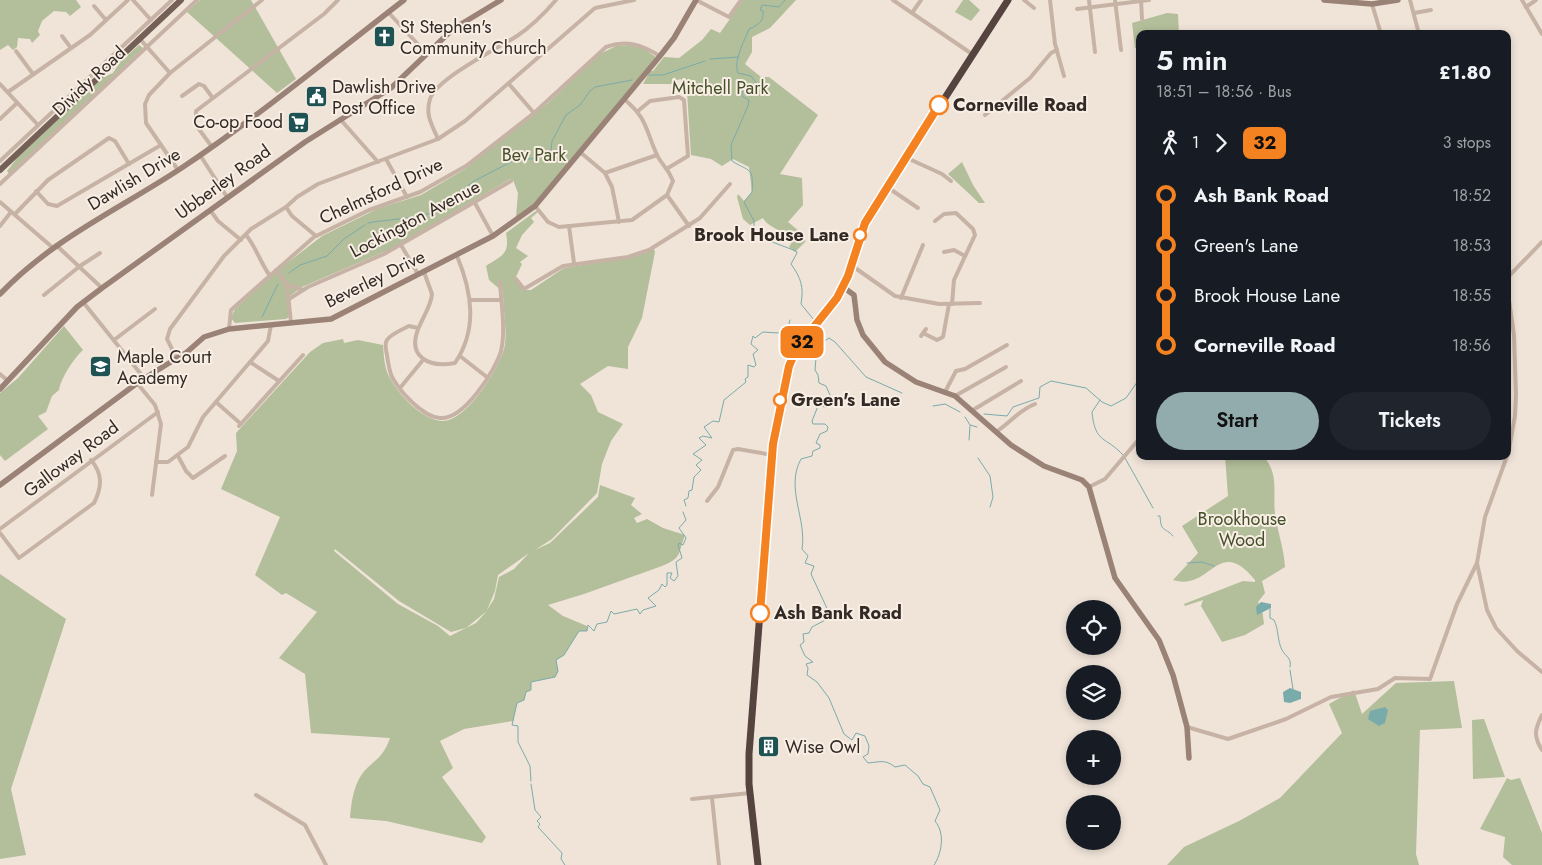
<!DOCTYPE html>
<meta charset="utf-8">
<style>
body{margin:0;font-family:Jost,sans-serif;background:#20242c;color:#f1f3f6;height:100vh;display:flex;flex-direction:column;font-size:19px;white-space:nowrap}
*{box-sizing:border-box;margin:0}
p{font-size:16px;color:#9ea1a6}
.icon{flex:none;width:28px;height:28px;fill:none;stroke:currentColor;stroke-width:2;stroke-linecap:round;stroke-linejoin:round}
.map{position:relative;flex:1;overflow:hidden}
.drawer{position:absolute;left:1136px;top:30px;width:375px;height:430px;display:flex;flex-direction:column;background:#171b24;border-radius:10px;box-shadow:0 2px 8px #0003}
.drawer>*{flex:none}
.badge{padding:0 10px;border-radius:8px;font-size:18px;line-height:32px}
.controls{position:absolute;left:1066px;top:600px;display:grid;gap:10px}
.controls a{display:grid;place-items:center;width:55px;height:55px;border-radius:50%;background:#171b24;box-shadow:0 2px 8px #0003;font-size:25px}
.map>.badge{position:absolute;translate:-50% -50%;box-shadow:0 0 0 2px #fff}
.legs{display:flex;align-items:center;gap:8px;height:55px;padding:0 20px;font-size:16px}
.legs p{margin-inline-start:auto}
.head{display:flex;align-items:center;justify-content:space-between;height:85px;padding:0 20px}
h1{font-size:28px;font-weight:600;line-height:38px}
.cta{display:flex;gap:10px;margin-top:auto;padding:10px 20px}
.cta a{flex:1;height:58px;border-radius:30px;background:#92abad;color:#111;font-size:20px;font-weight:600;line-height:58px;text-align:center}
.cta a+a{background:#20242c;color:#f1f3f6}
ul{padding:0 20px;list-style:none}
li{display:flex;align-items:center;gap:18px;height:50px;font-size:19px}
li i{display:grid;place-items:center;width:8px;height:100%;margin:0 6px;background:currentColor}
li i::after{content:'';width:12px;height:12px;margin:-6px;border:4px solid;border-radius:50%;background:#171b24}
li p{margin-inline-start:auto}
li:first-child i{background:linear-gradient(#0000 50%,currentColor 0)}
li:last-child i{background:linear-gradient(currentColor 50%,#0000 0)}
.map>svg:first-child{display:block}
</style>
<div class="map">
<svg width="1542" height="865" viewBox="0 0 1542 865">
<rect width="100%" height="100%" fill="#f0e4d9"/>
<g fill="#b3be9a" fill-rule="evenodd">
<polygon points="0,0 76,0 81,7 70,16 66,12 54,11 42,21 38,31 40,35 32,43 30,39 18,38 17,47 13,50 8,45 0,50"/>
<polygon points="200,0 251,0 296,79 277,93 187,12"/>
<path d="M743,0H796L770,28L752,37V52L745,64L761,77H769L818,115L780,174L802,178L803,205L788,222L799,231L800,238L806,241L795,252L789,247L795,237L793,234C784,234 767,226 763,218L750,225L743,219L737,197L738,194L744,201L752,192L749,167L733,159L722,166L711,159L691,155L687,92H683L681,79L673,81V84H643L650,71H653L664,57L679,58L702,40L711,29L720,33Z"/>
<polygon points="963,0 969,0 980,10 971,21 955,12"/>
<polygon points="1167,13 1178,14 1179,34 1140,34 1140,49 1135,48 1132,23"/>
<polygon points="139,45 143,48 9,174 7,171 18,157 102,78 113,73 120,62"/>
<polygon points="630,45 641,47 656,57 534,205 516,217 518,193 513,180 510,179 393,248 302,287 287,298 289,317 286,319 235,323 231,318 235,309 282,267 322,236 377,209 421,195 465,169 547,104 600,54 616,46"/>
<polygon points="962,162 973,185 985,203 979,203 948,174"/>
<path d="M536,211L538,212L531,218L534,222L522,235L516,248L528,256L520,262L522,264L515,279L524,290H531L564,268L634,257L654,249L655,252L642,318L628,347V369L608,366L580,384L591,395L598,412L623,424L611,441L602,464L597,493L552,539L535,550L550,543L598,497L600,485L635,498L631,505L642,514L634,518L637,523L647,519L663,528L685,535C678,554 682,558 662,566L584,594L548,605L563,616L587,626V631H579L564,655L556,660L558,671L555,677L531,682V690L526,692L524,700L517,703L513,721L464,729L440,741L453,768L442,777L486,837L482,843L386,821L350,818C351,805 353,790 359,779C368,762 382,762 390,738L311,733L305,674L279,658L317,612L286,593L282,595L255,575L280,517L221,489L237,451L236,433L310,352L323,343L343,339L344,343L358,340L383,345C384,356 384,368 390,378C398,394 422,420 442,421C466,422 498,370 504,349C508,335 503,308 503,292L489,280L486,266C502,255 510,255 506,233ZM335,549L399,601L451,632L466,628L487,611L476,623L450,636L438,626L398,604L334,551ZM529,553L514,569L499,577L494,599L487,610L495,591L498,575Z"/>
<path d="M64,326L83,350C74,358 61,378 59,390L52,396L46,412L38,416L48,429L5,461L0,455V393L18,378Z"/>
<path d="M1225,456H1263C1281,474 1271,498 1276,520C1279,536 1284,550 1285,567L1262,581L1265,593L1258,602L1262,609L1264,624L1245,635L1222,642L1201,606L1203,600L1185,606L1184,604L1243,581L1255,582V580C1218,534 1211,592 1173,580L1198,553L1182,526L1228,496Z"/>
<polygon points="0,574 66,619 11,789 26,855 0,859"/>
<polygon points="1454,681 1462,728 1420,730 1416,854 1419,865 1167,865 1184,847 1239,821 1280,798 1342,733 1329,704 1354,690 1362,714 1396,683"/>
<polygon points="1484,719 1505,777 1473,779 1472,720"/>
<polygon points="1507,778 1511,780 1520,778 1542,833 1542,865 1512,865 1503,857 1505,837 1480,829"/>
</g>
<g fill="#79abab">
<polygon points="1261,602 1271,604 1271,608 1257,615 1256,607"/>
<polygon points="1290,688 1301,692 1301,699 1290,703 1284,702 1283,692"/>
<polygon points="1385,707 1388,710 1385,723 1379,726 1368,719 1370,711"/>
</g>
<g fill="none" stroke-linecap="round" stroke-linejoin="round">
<g stroke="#79abab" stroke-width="1">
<path d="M785,0L779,7L762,5L760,10L763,11C764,22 758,25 749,29C744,42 733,61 738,73L751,76L757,84L755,87L743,89L742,96L749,100L748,106L731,145L732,161C749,172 754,166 752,192L744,202L754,221V233L763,232L767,240L796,251L797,253L791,264C801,278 804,287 801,304L814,320"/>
<polyline points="710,59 739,57"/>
<polyline points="649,75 663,75 705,61"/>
<polyline points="455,196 474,181 513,161 538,158 551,150 552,141 566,115 580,105 590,91 595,87 632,80"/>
<path d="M368,223C392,218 436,220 453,200"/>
<polyline points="289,273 300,265 327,256 344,239 365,225"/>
<polyline points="262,317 278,284"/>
<path d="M818,333L815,370L818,375L819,383L826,386L830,395L827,407L818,406L812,421L813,424H825L828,427L827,431L820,434L816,443L820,445V448L813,451L812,456L801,459C785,488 807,519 802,549L808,556L805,563L814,566L811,574L831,617L812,627L809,633L803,634L804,642L800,645L805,656L813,662L806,664L808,668L807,675L817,682L829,698L844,734L852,740L856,733L865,736L869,746L868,754L863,757L868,763C880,762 885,759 895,767L905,765L918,776L923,784L930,787L940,810L935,821C946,834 941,855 934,865"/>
<polyline points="818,334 818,340 823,342 829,338 835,342 866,377 902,393"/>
<path d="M1100,400L1092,412C1095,444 1106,436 1123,455"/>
<polyline points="933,406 945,404 960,412"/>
<polyline points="984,414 1007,416 1013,407 1039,398 1040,387 1051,381 1086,388 1102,402 1111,406 1126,398 1140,378"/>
<polyline points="965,417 970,425 977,427"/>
<polyline points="969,440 970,426"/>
<polyline points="978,458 990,476 993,497 990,507"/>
<polyline points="1125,458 1153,508"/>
<polyline points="686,506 684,500 688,498 689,491 692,490 694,477 701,470 696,465 702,460 693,454 706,445 699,438 703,436 712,438 704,427 713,421 719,422 724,400 746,382 745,379 748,377 748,365 754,367 756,365 753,354 758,350 751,344 753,336 755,338 763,332 779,333 789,324 790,320"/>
<path d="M1158,516H1160C1161,533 1164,526 1173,536"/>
<polyline points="1187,563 1202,562 1214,566"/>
<path d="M1270,609V618L1274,620C1279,630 1277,640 1282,650C1286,657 1292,658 1290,667"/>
<polyline points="1290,670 1293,689"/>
<polyline points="531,781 530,766 518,742 518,726 512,725 517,703 524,700 526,692 531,690 531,682 555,677 558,671 556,660 564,655 579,631 587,631 588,625 594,631 597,624 607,622 611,611 614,614 637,609 640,614 643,610 656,606 648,598 659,590 662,584 665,587 667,585 667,573 672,573 670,578 674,581 678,576 676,562 682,558 678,545 679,543 683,545 686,538 679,528 686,520 683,512"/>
<polyline points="531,784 535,810 541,817 537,821 540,824 538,827 562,853 561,859 565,865"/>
</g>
<g stroke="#c7b3a5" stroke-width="4">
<polyline points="133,0 151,20"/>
<polyline points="696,0 729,17 741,0"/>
<polyline points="893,0 972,54"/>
<polyline points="1024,0 1034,8"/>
<polyline points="1050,0 1055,44 1064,76"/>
<polyline points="1089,0 1095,52"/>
<polyline points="1115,0 1121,50"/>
<polyline points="1141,0 1142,19"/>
<polyline points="1410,0 1419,34"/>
<polyline points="1522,0 1542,34"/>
<polyline points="1372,4 1381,34"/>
<polyline points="94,6 106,20"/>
<polyline points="1526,7 1536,0"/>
<polyline points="1077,9 1149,0"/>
<polyline points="388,12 427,54"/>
<polyline points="912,13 921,0"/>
<polyline points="1414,13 1431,10"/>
<polyline points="62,36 71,48"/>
<polyline points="140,39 170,73"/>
<polyline points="16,51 33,74"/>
<polyline points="0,84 38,125"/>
<polyline points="509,84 534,113"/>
<polyline points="8,92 90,35 128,0"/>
<polyline points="182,96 199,84 204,86 212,97"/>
<polyline points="638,111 650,101 679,97 684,100 688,156 668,168"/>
<polyline points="985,115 1030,78 1051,53 1057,50"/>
<polyline points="0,119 17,103"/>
<polyline points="340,119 378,162"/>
<path d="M438,139C432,125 425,115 430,99C436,79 498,48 517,36C532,26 544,14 556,0"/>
<polyline points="212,147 196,125 196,111 324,14 338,0"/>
<polyline points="580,152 605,173 612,187 619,222"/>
<polyline points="200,155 227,197"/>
<polyline points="907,158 942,174 951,181"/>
<polyline points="386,159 407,197"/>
<polyline points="0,161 172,0"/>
<polyline points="178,170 146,123 145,104 149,95 170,73 262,0"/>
<polyline points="605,173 657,155"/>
<polyline points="0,184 197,0"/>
<polyline points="887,187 918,208"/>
<polyline points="36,191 48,204 57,206 161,145"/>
<polyline points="667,195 689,226"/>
<polyline points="0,202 52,247"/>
<polyline points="475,203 493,236"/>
<path d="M535,206L548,222L559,227L632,220L667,195L673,181C668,167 662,166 657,155C645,129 648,119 624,99"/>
<polyline points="286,207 292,216 316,236"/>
<polyline points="210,210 218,221 241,240"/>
<polyline points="15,214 48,180 109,138 115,141 129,164"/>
<polyline points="935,221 944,214 956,213 973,229 975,235 954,280 952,304"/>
<polyline points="0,226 11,212"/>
<polyline points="569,226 574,263"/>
<path d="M246,235C256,247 260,262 270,276"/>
<polyline points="56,245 102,288"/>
<polyline points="401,245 418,274"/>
<polyline points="944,252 954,250 965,256"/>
<polyline points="851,265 895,296 939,304 980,303"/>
<polyline points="276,270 287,285 291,323"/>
<path d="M424,272L432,294C431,306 424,315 419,327C406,357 429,368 455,363C478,329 472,292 457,256"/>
<polyline points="1508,277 1542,242"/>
<polyline points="516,279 524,289 563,266 628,257 649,250 700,218 730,184"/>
<polyline points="287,285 303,290"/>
<polyline points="1508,293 1514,335 1516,395 1515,416 1508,455"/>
<polyline points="44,295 80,266 100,253"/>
<polyline points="901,298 923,245"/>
<polyline points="289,299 308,287 384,254 511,181"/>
<polyline points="470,300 501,300"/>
<polyline points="83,302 144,378"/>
<path d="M418,328L409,326C403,329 391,334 387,340C384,344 386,350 387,355C388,362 389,370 392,377C400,392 423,417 440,418C464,420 495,371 501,351C506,330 501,303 500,282"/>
<path d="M229,329L231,310L314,237L369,210L420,192L466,166L534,113L606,47C628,40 640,44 660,56"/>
<polyline points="923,333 937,340 943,337 949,304"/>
<polyline points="921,336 926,329"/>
<polyline points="114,340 155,309"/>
<polyline points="460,356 488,378"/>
<polyline points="177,359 167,339 170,329 224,256 251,229 286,207 297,197 318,184 438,139 465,121 595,8 634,0"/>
<polyline points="250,362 279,381"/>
<polyline points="0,374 8,381"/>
<polyline points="137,383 155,405 161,424 152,495"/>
<polyline points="400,388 423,360"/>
<polyline points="945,392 956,371 965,369 1007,345"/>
<polyline points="955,396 1006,367"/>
<polyline points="216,402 241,424"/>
<polyline points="973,410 1021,381"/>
<polyline points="239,426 303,355"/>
<path d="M996,432C1010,423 1019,410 1035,404"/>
<polyline points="178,456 186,471 193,478 225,456"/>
<polyline points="1507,456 1485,517 1477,563 1487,610 1496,628 1517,651 1542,672"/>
<polyline points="156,462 168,462 188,447 203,417 268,341 271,325"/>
<polyline points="1089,487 1105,479 1140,438"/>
<polyline points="707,501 718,487 733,450 738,449 772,455"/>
<polyline points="0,529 158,412"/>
<path d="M0,533L19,558L94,503C102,487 103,474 91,460"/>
<path d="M1542,715C1535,729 1533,736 1542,750"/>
<polyline points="1187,727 1228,739 1286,719 1331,697 1378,689 1395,678 1430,679 1457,604 1477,563"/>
<polyline points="256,795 305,825 326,865"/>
<polyline points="712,798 719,865"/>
<polyline points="692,799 750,793"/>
</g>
<g stroke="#9a8277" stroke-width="5.5">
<polyline points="1324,0 1372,4 1398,0"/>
<polyline points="843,287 854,295 857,320 863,335 885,362 916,382 955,396 1011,445 1044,466 1082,480 1089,487 1115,578 1159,640 1173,675 1187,727 1189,758"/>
<path d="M0,294C54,238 116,211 180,169C258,117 330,57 404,0"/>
<polyline points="0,389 77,307 102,288 305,142 391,88 453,29 501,0"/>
<polyline points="0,485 140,381 187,352 204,337 229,329 331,319 493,236 535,206 660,56 674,38 696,0"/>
</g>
<polyline stroke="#756058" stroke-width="6" points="0,170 181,0"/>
<polyline stroke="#54433e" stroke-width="7" points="758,865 749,784 749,754 773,444 785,379 797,348 830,308 843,287 860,235 874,208 1008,0"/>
</g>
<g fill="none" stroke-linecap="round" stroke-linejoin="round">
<defs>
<polyline id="line-1" points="760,613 773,444 789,366 797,348 837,298 848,276 865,223 939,105"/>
</defs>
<use href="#line-1" stroke="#fff" stroke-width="11"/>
<use href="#line-1" stroke="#f58220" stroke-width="8"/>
</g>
<defs>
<symbol id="church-square" viewBox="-11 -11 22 22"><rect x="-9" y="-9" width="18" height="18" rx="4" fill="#1e5253" stroke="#f8eee4"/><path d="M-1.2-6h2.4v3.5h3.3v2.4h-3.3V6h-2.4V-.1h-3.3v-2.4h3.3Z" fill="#fff"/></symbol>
<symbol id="civic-square" viewBox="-11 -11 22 22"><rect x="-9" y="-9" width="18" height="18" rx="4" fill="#1e5253" stroke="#f8eee4"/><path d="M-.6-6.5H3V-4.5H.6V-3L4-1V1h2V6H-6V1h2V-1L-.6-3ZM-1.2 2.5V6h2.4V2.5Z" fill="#fff"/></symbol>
<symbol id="supermarket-square" viewBox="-11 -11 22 22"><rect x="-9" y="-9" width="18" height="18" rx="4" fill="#1e5253" stroke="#f8eee4"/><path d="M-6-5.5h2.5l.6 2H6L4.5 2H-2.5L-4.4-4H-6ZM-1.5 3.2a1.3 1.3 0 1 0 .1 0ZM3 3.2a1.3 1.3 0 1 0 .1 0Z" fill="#fff"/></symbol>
<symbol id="school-square" viewBox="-11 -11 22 22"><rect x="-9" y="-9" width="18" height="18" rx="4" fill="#1e5253" stroke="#f8eee4"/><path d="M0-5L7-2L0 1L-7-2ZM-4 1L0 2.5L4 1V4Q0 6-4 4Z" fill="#fff"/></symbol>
<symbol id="building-square" viewBox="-11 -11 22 22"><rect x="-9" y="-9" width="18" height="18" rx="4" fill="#1e5253" stroke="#f8eee4"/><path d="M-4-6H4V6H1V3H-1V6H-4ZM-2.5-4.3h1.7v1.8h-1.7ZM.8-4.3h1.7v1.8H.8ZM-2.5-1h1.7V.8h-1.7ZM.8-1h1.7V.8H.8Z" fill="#fff"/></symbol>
</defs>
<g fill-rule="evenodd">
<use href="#church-square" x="372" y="24" width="25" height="25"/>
<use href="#civic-square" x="304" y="84" width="25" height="25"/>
<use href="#supermarket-square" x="286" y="110" width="25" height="25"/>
<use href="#school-square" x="88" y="354" width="25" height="25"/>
<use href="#building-square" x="756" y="734" width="25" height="25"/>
</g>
<g fill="#fff" stroke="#f58220" stroke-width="2.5">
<circle cx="939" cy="105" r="9"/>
<circle cx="860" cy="235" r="6"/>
<circle cx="780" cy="400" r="6"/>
<circle cx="760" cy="613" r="9"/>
</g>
<g text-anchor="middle" stroke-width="4" stroke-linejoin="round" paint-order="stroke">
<g font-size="18" fill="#332a26" stroke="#f8eee4" text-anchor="start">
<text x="400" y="33">St Stephen's<tspan x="400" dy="21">Community Church</tspan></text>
<text x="332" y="93">Dawlish Drive<tspan x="332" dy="21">Post Office</tspan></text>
<text x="283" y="128" text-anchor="end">Co-op Food</text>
<text x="117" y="363">Maple Court<tspan x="117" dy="21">Academy</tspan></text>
<text x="785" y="753">Wise Owl</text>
</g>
<g font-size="18" fill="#332a26" stroke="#f8eee4">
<text transform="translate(89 81) rotate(-43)" y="6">Dividy Road</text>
<text transform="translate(134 179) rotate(-31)" y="6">Dawlish Drive</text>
<text transform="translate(223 182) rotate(-36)" y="6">Ubberley Road</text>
<text transform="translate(381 191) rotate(-25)" y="6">Chelmsford Drive</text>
<text transform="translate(415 219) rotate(-28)" y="6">Lockington Avenue</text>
<text transform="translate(375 279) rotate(-26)" y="6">Beverley Drive</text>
<text transform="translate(71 459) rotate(-37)" y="6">Galloway Road</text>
</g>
<g font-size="18" fill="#45502b" stroke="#f8eee4">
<text x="720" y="94">Mitchell Park</text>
<text x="534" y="161">Bev Park</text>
<text x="1242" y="525">Brookhouse<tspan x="1242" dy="21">Wood</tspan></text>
</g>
<g font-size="18" font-weight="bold" fill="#332a26" stroke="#f8eee4" text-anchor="start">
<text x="953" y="111">Corneville Road</text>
<text x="849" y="241" text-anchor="end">Brook House Lane</text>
<text x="791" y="406">Green's Lane</text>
<text x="774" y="619">Ash Bank Road</text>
</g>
</g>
</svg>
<div class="controls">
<a><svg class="icon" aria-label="locate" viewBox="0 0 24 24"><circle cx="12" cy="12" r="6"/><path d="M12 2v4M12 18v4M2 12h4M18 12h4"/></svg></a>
<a><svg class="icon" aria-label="layers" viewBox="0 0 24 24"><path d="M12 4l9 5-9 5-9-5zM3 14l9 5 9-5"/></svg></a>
<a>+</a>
<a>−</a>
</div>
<b class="badge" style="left:802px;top:342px;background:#f58220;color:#111">32</b>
<section class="drawer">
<div class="head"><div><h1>5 min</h1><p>18:51 – 18:56 · Bus</p></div><b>£1.80</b></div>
<div class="legs"><svg class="icon" aria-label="walk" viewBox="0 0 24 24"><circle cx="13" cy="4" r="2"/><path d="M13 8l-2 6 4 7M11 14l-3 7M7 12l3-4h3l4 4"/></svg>1<svg class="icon" aria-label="forward" viewBox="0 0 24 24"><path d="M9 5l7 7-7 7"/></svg><b class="badge" style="background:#f58220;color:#111">32</b><p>3 stops</p></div>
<ul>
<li><i style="color:#f58220"></i><b>Ash Bank Road</b><p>18:52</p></li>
<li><i style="color:#f58220"></i><span>Green's Lane</span><p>18:53</p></li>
<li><i style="color:#f58220"></i><span>Brook House Lane</span><p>18:55</p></li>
<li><i style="color:#f58220"></i><b>Corneville Road</b><p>18:56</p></li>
</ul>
<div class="cta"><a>Start</a><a>Tickets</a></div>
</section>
</div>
